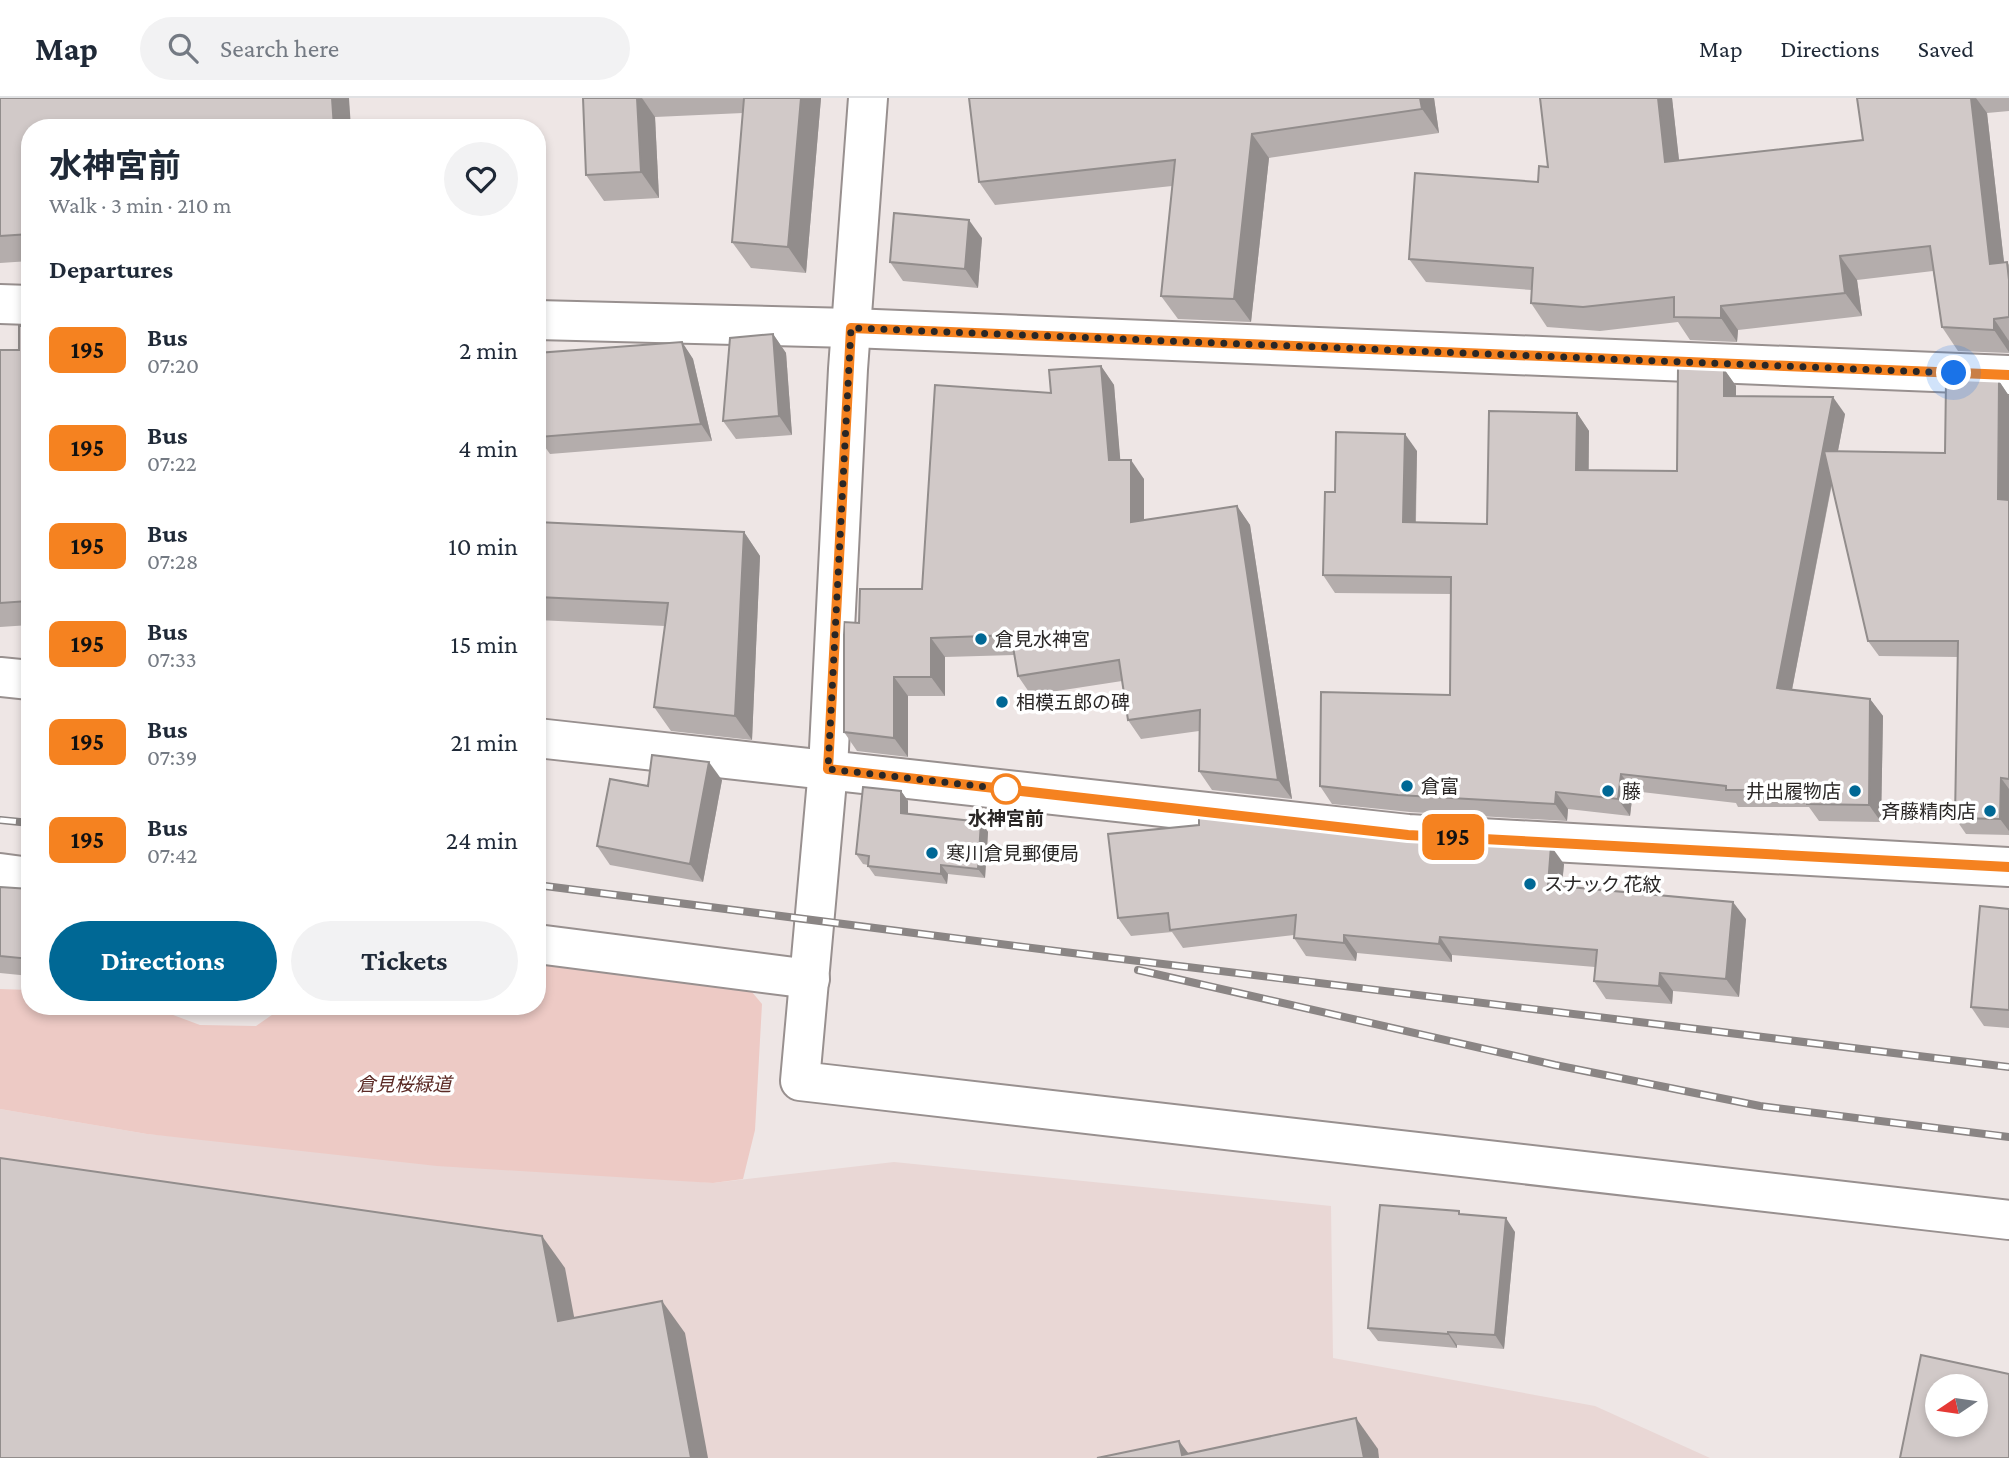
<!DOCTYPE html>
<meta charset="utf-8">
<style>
body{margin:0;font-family:"Crimson Pro","Noto Sans JP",serif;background:#f2f2f3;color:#1f2937;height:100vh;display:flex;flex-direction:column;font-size:26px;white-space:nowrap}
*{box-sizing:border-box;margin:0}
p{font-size:23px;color:#747a83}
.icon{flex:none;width:38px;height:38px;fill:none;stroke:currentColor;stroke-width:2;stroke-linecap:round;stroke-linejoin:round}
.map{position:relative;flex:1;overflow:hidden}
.side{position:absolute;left:21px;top:21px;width:525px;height:896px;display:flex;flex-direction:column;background:#fff;border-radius:28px;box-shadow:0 4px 10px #0003}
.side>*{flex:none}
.badge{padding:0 14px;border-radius:10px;font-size:24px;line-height:46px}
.needle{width:46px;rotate:257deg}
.controls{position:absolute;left:1925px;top:1276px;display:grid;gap:14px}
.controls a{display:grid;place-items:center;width:63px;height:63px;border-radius:50%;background:#fff;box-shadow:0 4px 10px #0003;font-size:35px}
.you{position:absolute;width:35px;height:35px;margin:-18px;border:5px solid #fff;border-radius:50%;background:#1a73e8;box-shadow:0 0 0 10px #1a73e833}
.map>.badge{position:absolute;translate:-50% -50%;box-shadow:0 0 0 4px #fff}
h2{padding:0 28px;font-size:26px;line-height:63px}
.round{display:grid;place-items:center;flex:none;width:74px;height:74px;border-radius:37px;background:#f2f2f3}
.summary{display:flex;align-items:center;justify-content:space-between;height:119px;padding:0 28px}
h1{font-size:33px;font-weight:700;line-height:52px}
.primary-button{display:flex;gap:14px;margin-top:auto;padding:14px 28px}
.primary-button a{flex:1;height:80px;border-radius:42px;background:#006895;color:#fff;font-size:28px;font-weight:700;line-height:80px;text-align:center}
.primary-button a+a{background:#f2f2f3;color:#1f2937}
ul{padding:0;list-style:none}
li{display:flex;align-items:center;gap:21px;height:98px;padding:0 28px}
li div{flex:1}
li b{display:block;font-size:26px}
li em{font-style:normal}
li .badge{min-width:77px;font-weight:700;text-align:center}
header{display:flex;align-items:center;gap:42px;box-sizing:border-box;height:98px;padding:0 35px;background:#fff;border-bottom:2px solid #e0e1e3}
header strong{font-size:33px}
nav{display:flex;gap:38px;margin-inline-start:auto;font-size:24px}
.search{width:490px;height:63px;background:#f2f2f3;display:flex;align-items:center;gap:18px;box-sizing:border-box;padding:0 24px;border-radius:38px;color:#747a83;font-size:26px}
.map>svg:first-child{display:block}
</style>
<header>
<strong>Map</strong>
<div class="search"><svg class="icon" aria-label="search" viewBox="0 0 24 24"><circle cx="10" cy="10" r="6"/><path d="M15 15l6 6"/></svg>Search here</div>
<nav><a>Map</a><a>Directions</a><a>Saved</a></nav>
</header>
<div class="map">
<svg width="2009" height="1360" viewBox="0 0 2009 1360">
<rect width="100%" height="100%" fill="#eee6e5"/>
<polygon fill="#e9d7d5" points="0,1011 147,1036 713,1085 894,1064 1331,1108 1333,1260 1595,1308 1710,1360 0,1360"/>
<polygon fill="#edcac5" points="537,863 747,888 762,906 755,1032 743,1081 713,1085 437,1068 147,1036 0,1011 0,891 30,892 30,908 149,908 200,927 256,928 279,912 288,908 537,908"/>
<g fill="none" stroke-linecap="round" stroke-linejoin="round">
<defs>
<g id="minor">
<polyline points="868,0 848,271 828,671 800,983 2009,1122"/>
<polyline points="0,206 30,207"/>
<polyline points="537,222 851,230 2009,277"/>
<polyline points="0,579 30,582"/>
<polyline points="537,640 1408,736 2009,769"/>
<polyline points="0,775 30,779"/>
<polyline points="537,846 810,881"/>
</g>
</defs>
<use href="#minor" stroke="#98908f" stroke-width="42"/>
<use href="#minor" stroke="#fff" stroke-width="38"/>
<defs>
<g id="rail">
<polyline points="0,722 30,725"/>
<polyline points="537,787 1056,853 2009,969"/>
<polyline points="1138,872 1555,967 1760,1008 2009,1039"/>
</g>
</defs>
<use href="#rail" stroke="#8a8584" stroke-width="8"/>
<use href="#rail" stroke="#fff" stroke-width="5" stroke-dasharray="16" stroke-linecap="butt"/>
</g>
<g fill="#b4adac">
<polygon points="0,0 30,30 30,163 0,165"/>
<polygon points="583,0 821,0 806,175 751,170 732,144 743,15 655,19 659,100 604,103 586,77"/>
<polygon points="969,0 1434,0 1439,35 1269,60 1251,224 1178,221 1161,198 1172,88 995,107 979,84"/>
<polygon points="1540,0 1672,0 1679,63 1863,42 1857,0 2009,0 2009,13 1987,15 2004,165 2007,164 2009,167 2009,255 1958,253 1942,229 1933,173 1857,182 1862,218 1738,232 1737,244 1690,242 1678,224 1600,233 1547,229 1531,205 1532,192 1426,184 1409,161 1538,84 1548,69"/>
<polygon points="982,140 978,190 903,183 890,164"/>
<polygon points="773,236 786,255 792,337 736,341 723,323"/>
<polygon points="682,244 693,261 712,343 550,356 540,342 537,342 537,255"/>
<polygon points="0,252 19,252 30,527 0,529"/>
<polygon points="1101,268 1114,287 1120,362 1144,381 1144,422 1237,408 1250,427 1292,701 1212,692 1199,673 1199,633 1141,641 1128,622 1122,583 1031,597 1018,578 1014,557 945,559 945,598 908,598 908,659 857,653 844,634 859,525 922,491 1051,295"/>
<polygon points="1724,271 1736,288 1736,298 1845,316 1838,353 1945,355 1999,283 2009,298 2009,737 1966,736 1955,720 1958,559 1879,558 1868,543 1832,386 1792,592 1870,601 1883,618 1881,724 1819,723 1809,709 1738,709 1736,705 1633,693 1630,718 1568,711 1567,723 1410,714 1332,706 1320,688 1450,597 1451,496 1335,495 1323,477 1335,394 1417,353 1416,424 1487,426 1577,315 1589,333 1589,372 1677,373"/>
<polygon points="537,424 744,434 760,458 752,642 671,633 654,609 665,528 537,522"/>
<polygon points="722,682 703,784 610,767 597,748 648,688"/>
<polygon points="901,693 908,703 908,716 981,724 988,734 985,780 948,776 947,786 875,778 868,768 868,767 863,766 856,756"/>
<polygon points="1564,766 1562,788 1746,821 1739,899 1673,893 1672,906 1606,901 1594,883 1595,869 1452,857 1452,864 1357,855 1356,863 1306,858 1294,840 1294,837 1183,850 1172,834 1131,838 1118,820"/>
<polygon points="0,789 30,791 30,878 0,875"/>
<polygon points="2009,811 2009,930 1984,928 1971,909"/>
<polygon points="194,908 245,908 243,917"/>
<polygon points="1459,1113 1460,1116 1515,1134 1504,1251 1457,1247 1457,1250 1378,1243 1368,1230"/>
</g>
<g fill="#928d8c">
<polygon points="332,0 349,0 351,30 334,30"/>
<polygon points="637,0 642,0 655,19 659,100 641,74"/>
<polygon points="801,0 821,0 806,175 788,149"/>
<polygon points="1420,0 1434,0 1439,35 1422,11"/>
<polygon points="1658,0 1672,0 1682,88 1665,64"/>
<polygon points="1971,0 1976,0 1987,15 2007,190 1990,166"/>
<polygon points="1252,36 1269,60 1251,224 1234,201"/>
<polygon points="969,122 982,140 978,190 965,171"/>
<polygon points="1840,158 1857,182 1862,218 1845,195"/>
<polygon points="1721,208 1738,232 1737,244 1721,220"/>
<polygon points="1994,221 2009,243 2009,254 1994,232"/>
<polygon points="773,236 786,255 792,337 779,318"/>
<polygon points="682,244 693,261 712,343 701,326"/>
<polygon points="1101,268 1114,287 1122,382 1109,362"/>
<polygon points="1724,271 1736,288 1736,315 1724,298"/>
<polygon points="1999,283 2009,298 2009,417 1998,401"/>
<polygon points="1833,299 1845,316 1789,607 1777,590"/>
<polygon points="1577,315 1589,333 1588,389 1576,372"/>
<polygon points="1405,336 1417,353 1415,441 1403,424"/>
<polygon points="1131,362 1144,381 1144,443 1131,424"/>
<polygon points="1237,408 1250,427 1292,701 1278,682"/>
<polygon points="744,434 760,458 752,642 735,618"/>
<polygon points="931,540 945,559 945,598 931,579"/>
<polygon points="894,579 908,598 908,659 894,640"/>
<polygon points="537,581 539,605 537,603"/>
<polygon points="1870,601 1883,618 1881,724 1869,707"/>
<polygon points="709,664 722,682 703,784 690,766"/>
<polygon points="1621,676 1633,693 1630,718 1618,701"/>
<polygon points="2001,680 2009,691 2009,733 2000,721"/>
<polygon points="901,693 908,703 908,725 901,715"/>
<polygon points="1556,694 1568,711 1567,723 1555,706"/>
<polygon points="981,724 988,734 985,780 978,771"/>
<polygon points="1551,748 1564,766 1560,805 1548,787"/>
<polygon points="941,767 948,776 947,786 941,776"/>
<polygon points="1733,804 1746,821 1739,899 1726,881"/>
<polygon points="1344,837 1357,855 1356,863 1344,845"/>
<polygon points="1440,839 1452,857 1452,864 1439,846"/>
<polygon points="1660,875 1673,893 1672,906 1659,888"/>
<polygon points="237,908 245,908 243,917"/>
<polygon points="1506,1120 1515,1134 1504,1251 1495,1237"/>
<polygon points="542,1138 565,1170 581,1256 558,1223"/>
<polygon points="662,1203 685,1235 708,1360 691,1360"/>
<polygon points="1448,1234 1457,1247 1457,1250 1448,1236"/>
<polygon points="1356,1320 1378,1351 1379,1360 1364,1360"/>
<polygon points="1179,1343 1192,1360 1182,1357"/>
</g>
<g fill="#d1c9c8" stroke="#928d8c" stroke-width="2" fill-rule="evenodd">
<polygon points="0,0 332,0 334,30 30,30 30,136 0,138"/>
<polygon points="583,0 637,0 641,74 586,77"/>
<polygon points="744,0 801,0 788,149 732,144"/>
<polygon points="969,0 1420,0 1422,11 1252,36 1234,201 1161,198 1175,62 979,84"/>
<polygon points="1540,0 1658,0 1665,64 1863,42 1857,0 1971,0 1990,166 2007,164 2009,182 2009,219 1994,221 1994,232 1942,229 1930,148 1840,158 1845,195 1721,208 1721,220 1674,219 1674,199 1583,209 1531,205 1533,170 1409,161 1415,75 1538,84 1539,68 1548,69"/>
<polygon points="894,115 969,122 965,171 890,164"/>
<polygon points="19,228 30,228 30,530 28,503 0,505 0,252 19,252"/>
<polygon points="773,236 779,318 723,323 730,240"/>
<polygon points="682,244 701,326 539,339 537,324 537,255"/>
<polygon points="1101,268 1109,362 1131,362 1131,424 1237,408 1278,682 1199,673 1200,612 1128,622 1119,562 1018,578 1011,537 931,540 931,579 894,579 894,640 844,634 844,524 859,525 860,491 922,491 935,287 1051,295 1049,272"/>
<polygon points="1678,269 1724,271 1724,298 1833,299 1777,590 1870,601 1869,707 1807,706 1807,692 1726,692 1726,688 1621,676 1618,701 1556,694 1555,706 1398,697 1320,688 1321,594 1450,597 1451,479 1323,477 1325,394 1335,394 1336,334 1405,336 1403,424 1487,426 1489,313 1577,315 1576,372 1677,373"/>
<polygon points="1953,281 1999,283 1998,401 2009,402 2009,681 2001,680 2000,721 1955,720 1958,543 1868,543 1824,353 1945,355 1946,284 1954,284"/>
<polygon points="537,424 744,434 735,618 654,609 668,505 537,499"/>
<polygon points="652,657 709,664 690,766 597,748 610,681 648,688"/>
<polygon points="863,689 901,693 901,715 981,724 978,771 941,767 941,776 868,768 869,758 856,756"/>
<polygon points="1199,718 1393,740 1551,748 1548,787 1733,804 1726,881 1660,875 1659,888 1594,883 1597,852 1440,839 1439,846 1344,837 1344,845 1294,840 1296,817 1170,832 1168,815 1118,820 1108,736 1199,727"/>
<polygon points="0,789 30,791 30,861 0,858"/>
<polygon points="1980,808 2009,811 2009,912 1971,909"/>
<polygon points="0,1060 542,1138 558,1223 662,1203 691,1360 0,1360"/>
<polygon points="1380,1107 1459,1113 1459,1116 1506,1120 1495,1237 1448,1234 1448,1236 1368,1230"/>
<path d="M1921,1257L2009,1276V1360H1900ZM1937,1288H1976V1326H1937Z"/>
<polygon points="1356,1320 1364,1360 1097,1360 1179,1343 1182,1357"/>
</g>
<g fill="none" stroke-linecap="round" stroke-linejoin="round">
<defs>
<polyline id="line" points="2009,277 851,230 828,671 1408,737 2009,769"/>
</defs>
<use href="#line" stroke="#fff" stroke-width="16"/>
<use href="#line" stroke="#f58220" stroke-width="10"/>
<polyline stroke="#2a2726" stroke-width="7" stroke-dasharray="0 12.6" points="1006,691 1013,692 828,671 851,230 1954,275"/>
</g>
<g fill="#006895" stroke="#fff" stroke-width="2.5">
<circle cx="981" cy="541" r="7"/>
<circle cx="1002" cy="604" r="7"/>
<circle cx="1407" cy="688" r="7"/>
<circle cx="1608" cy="693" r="7"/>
<circle cx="1855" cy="693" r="7"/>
<circle cx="1990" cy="713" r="7"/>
<circle cx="932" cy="755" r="7"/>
<circle cx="1530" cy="786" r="7"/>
</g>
<circle fill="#fff" stroke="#f58220" stroke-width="3.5" cx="1006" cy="691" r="14"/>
<g text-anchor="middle" stroke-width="7" stroke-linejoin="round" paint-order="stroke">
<g font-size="19" fill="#2a2726" stroke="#fff" text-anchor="start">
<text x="995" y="548">倉見水神宮</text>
<text x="1016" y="611">相模五郎の碑</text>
<text x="1421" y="695">倉富</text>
<text x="1622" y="700">藤</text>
<text x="1841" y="700" text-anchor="end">井出履物店</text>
<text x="1976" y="720" text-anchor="end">斉藤精肉店</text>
<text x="946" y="762">寒川倉見郵便局</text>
<text x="1544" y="793">スナック 花紋</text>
</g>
<g font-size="19" font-weight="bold" fill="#2a2726" stroke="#fff">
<text x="1006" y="727">水神宮前</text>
</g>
<g font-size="19" font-style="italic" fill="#5b2a25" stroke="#fff">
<text x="404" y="993">倉見桜緑道</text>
</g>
</g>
</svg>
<div class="controls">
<a><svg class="needle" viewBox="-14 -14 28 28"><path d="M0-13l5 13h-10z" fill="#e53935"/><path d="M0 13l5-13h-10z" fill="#747a83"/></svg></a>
</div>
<div class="you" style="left:1954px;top:275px"></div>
<b class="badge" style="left:1453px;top:739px;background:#f58220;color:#111">195</b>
<section class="side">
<div class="summary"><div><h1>水神宮前</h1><p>Walk · 3 min · 210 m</p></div><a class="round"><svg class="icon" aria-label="heart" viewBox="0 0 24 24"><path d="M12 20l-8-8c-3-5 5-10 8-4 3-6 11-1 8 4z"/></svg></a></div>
<h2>Departures</h2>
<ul>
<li><span class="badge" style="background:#f58220;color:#111">195</span><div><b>Bus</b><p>07:20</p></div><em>2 min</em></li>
<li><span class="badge" style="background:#f58220;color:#111">195</span><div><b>Bus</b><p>07:22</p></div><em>4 min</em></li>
<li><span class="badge" style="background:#f58220;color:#111">195</span><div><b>Bus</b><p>07:28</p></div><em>10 min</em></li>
<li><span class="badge" style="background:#f58220;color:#111">195</span><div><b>Bus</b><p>07:33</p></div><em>15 min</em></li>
<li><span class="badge" style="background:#f58220;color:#111">195</span><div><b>Bus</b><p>07:39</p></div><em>21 min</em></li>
<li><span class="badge" style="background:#f58220;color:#111">195</span><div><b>Bus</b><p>07:42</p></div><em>24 min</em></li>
</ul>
<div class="primary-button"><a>Directions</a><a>Tickets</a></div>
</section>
</div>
